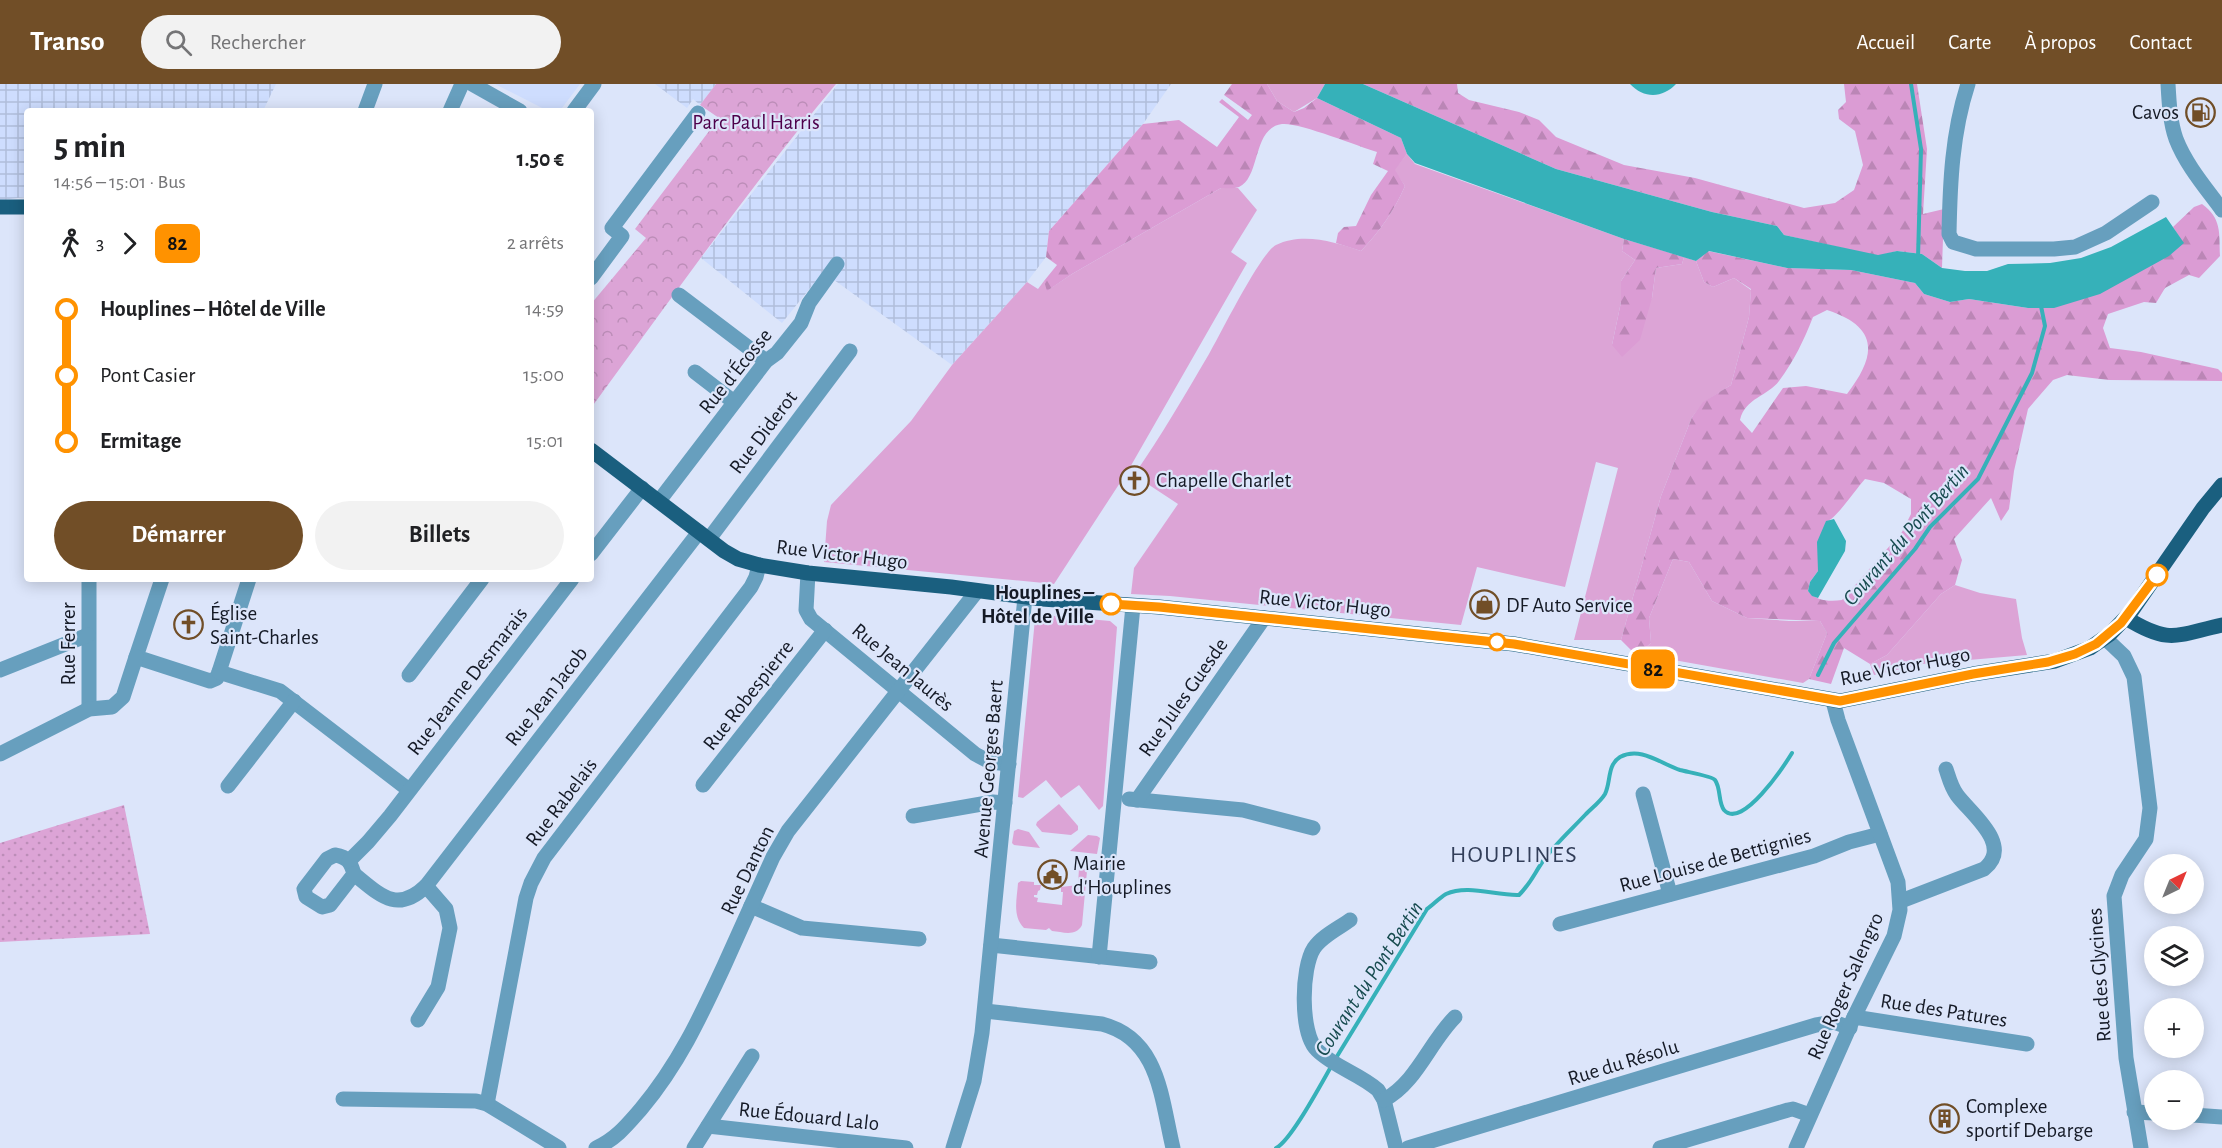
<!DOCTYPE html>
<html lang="fr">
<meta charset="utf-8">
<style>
body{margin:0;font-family:"Alegreya Sans",sans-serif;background:#f2f2f2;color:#202124;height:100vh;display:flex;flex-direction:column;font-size:22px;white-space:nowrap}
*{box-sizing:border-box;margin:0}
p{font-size:20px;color:#757577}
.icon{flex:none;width:33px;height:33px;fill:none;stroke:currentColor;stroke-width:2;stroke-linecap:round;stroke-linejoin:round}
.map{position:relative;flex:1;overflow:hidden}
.details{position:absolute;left:24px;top:24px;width:570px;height:474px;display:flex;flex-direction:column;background:#fff;border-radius:6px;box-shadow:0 3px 15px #0003}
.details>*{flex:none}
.badge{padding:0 12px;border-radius:9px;font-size:21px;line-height:39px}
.needle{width:39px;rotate:43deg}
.fabs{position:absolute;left:2144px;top:770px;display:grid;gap:12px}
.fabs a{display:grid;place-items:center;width:60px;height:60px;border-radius:50%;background:#fff;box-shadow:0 3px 15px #0003;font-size:30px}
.map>.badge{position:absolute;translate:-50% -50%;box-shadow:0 0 0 3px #fff}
.legs{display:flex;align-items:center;gap:9px;height:66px;padding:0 30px;font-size:20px}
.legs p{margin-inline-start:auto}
.headline{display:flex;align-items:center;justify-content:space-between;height:102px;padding:0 30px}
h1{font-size:33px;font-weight:600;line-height:45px}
.cta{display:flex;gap:12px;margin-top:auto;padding:12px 30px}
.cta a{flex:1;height:69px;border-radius:36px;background:#714e27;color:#fff;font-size:24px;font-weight:600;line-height:69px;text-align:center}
.cta a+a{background:#f2f2f2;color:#202124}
ul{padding:0 30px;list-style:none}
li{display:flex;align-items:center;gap:21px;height:66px;font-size:22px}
li i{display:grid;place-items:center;width:9px;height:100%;margin:0 8px;background:currentColor}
li i::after{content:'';width:15px;height:15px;margin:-8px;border:4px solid;border-radius:50%;background:#fff}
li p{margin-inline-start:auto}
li:first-child i{background:linear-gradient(#0000 50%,currentColor 0)}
li:last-child i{background:linear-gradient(currentColor 50%,#0000 0)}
header{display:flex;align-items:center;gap:36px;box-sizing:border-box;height:84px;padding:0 30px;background:#714e27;color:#fff}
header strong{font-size:28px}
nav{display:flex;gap:33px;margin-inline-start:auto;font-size:21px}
.search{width:420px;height:54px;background:#f2f2f2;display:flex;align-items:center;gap:15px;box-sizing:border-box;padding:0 21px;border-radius:33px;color:#757577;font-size:22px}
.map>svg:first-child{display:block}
</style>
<header>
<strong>Transo</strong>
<div class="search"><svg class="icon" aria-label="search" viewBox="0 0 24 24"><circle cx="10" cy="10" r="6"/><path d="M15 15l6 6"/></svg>Rechercher</div>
<nav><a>Accueil</a><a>Carte</a><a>À propos</a><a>Contact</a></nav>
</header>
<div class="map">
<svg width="2222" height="1064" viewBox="0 0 2222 1064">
<defs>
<pattern id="industrial-grid" width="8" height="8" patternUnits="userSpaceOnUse" patternTransform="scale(1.5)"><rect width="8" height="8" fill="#ceddfe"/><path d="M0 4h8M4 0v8" fill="none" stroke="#b0bdda"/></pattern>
<pattern id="forest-firs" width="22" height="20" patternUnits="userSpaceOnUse" patternTransform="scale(1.5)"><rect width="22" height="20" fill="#db9cd4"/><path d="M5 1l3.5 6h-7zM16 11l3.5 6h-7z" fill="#bb86b6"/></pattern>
<pattern id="park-crowns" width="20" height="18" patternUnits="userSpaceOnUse" patternTransform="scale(1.5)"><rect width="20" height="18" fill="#dca4d6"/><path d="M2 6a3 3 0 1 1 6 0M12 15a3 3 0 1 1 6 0" fill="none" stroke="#bc8db8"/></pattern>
<pattern id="garden-dots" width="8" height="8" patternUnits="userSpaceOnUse" patternTransform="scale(1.5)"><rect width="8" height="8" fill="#dca4d6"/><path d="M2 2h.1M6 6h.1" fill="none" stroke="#bc8db8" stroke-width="1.8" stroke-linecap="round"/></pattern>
</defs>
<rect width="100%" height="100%" fill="#dce5fa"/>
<polygon fill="#ceddfe" points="495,0 580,0 562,24 548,27"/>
<g fill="url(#industrial-grid)">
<polygon points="0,0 276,0 263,27 27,27 27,113 0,116"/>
<polygon points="655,0 716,0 700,21 693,15 687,24"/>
<polygon points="838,0 1171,0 1143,40 1049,147 1046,173 1027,198 952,281 823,188 782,239 701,174"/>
</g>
<g fill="#dca4d6">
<polygon points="1267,0 1325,0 1317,14 1294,28 1277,17"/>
<path d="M1407,70L1415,80L1624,155L1622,167L1635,176L1621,197V218L1612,261L1652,214L1656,184L1682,180L1684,173L1696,177L1704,198L1713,203L1734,194L1751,206L1749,233L1731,301L1704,318L1692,333L1661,412L1621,556H1574L1618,384L1596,378L1565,503L1477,483L1461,541L1170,512L1131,510L1134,484L1178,420L1134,391C1161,352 1185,311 1209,270C1220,251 1261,168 1276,161C1303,148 1335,158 1361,167C1380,147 1394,127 1405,102L1394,86Z"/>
<polygon points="1221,104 1238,104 1257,126 1231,168 1247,179 1129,385 1054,500 824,478 827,437 831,421 911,337 952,281 1027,198 1038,205 1044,197 1048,206 1072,190"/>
<polygon points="1673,475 1689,478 1712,517 1747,534 1789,537 1820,537 1827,549 1809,595 1803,599 1657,573 1644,565 1651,559 1649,534"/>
<polygon points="1955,501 1980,509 2016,515 2022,554 2027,571 1922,580 1874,591 1870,580 1887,571 1941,510"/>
<polygon points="1044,531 1110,537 1117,543 1103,722 1099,726 1079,701 1061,714 1046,696 1023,714 1018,713 1035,535"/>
<polygon points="1059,720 1078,742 1078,746 1071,751 1042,748 1036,741 1037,738"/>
<polygon points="1018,745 1029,748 1040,764 1014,761 1012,759 1014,747"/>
<polygon points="1088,751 1097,752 1100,754 1097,770 1070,767"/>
<path d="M1079,784L1086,785L1087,787L1082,841C1076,853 1063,848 1052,847L1049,844L1046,846L1024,844C1012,832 1017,815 1018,799L1021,797L1034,798V801H1041L1040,806L1038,807L1037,811H1034V813L1038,814L1037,818L1062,821L1063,808H1061V803L1078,801Z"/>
</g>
<g fill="url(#forest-firs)" fill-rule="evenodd">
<path d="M1232,0H1267L1277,17L1294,28L1304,24L1317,14L1401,54L1407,70L1395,86L1405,102C1394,127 1380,147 1361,167L1336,159L1338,149L1344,143L1356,142L1371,111L1388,87L1373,80L1377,68C1358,62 1298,38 1282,40C1252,44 1261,93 1239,103C1234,105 1226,104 1221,104L1072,190L1047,207L1044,197L1057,181L1046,173L1049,147L1143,40L1179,36L1217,63L1239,33L1219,18L1222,15L1248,36L1252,31L1224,11Z"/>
<polygon points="1363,0 1457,0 1458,9 1469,16 1519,28 1539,36 1556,53 1624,81 1695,94 1804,124 1835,119 1854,106 1863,81 1855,47 1839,35 1838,26 1846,18 1844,0 1917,0 1927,65 1923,130 1944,125 1942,184 1922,170 1897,167 1878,172 1784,151 1777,142 1712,128 1556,85"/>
<path d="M2202,120C2222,135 2219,148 2220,172L2199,194L2189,191L2165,204L2156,219L2144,218L2108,230L2103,244L2110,264L2141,268L2218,285L2222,289V297L2109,296L2067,291L2053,296L2028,325L2014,387L2009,425L2001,437L1991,414L1954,455L1962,476L1955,501L1941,510L1887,571L1870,580L1844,564L1831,600L1809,595L1827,549L1820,537L1747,534L1712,517L1689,478L1673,475L1649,534L1651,559L1644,565L1631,566L1621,556L1661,412L1692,333L1703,318L1731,301L1749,233L1751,205L1734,194L1713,203L1704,198L1696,177L1708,167L1787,184L1851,186L1915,199L1924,210L1950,218L1969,215L2028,224L2183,159L2173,143L2194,123ZM1827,226C1879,243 1877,271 1847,310L1806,302L1783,304L1752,349L1740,336C1745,314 1768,312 1779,297C1794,277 1804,256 1813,233ZM1865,395L1884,399L1911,415V430L1902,448L1842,516C1830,518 1816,517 1808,507L1810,498L1818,487L1826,438C1837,434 1855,406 1865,395Z"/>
<polygon points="1624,155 1684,173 1682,180 1656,184 1652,214 1640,256 1622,273 1612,261 1621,218 1621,197 1635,176 1622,167"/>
</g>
<path fill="url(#park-crowns)" d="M716,0H836C749,104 671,215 591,324V220L646,154L635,145L719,34L700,21Z"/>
<polygon fill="url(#garden-dots)" points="124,721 150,850 0,858 0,759"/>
<g fill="#36b1b9">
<polygon points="1325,0 1363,0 1556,85 1712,128 1777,142 1784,151 1878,171 1897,167 1922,170 1942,184 1965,187 1987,187 2008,180 2050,179 2081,174 2111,163 2166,133 2184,159 2169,172 2100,210 2054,224 2028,224 1969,215 1950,218 1924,210 1915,199 1851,186 1787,184 1709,167 1696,177 1624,155 1415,79 1407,70 1401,54 1317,14"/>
<path d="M1630,0H1676C1663,14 1644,15 1630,0Z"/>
<polygon points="1834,435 1846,457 1845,467 1818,514 1812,512 1808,507 1810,498 1818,487 1817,458 1826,437"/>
</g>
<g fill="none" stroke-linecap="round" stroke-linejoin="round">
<g stroke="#36b1b9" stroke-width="4">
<polyline points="1911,0 1921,65 1918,174"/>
<polyline points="1818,591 1834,559 1915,465 1930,443 1978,395 2032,289 2045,242 2041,222"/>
<path d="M1336,974L1427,825C1433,821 1439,814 1446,810C1468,800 1496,812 1519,811C1531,799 1534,790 1543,777C1555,760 1572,745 1586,730C1592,724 1601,717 1605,710C1611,698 1607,681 1620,673C1641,662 1661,680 1680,686C1687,688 1712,692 1715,696C1721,704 1718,718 1724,726C1742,746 1784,682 1792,669"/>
<path d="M1276,1064C1291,1057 1322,998 1332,981"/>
</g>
<g stroke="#679fbe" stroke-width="15">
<polyline points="472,0 520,27"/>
<path d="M1968,0C1952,49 1950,99 1949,150L1953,158L1976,165H2054L2075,163L2106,149L2152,118"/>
<path d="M2168,0C2169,18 2170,38 2176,55C2186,81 2206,104 2222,126"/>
<polyline points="365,27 375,0"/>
<polyline points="450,27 462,0"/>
<polyline points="574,27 594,0"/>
<polyline points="591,194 622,152 612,144 698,29"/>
<polyline points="679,211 766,277"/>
<polyline points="695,288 734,318"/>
<polyline points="659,417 766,277 777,269 801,239 809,219 837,180"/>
<polyline points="709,455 850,267"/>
<polyline points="591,470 642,404"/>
<polyline points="808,489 806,526 811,535 975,670 990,678 1009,680"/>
<polyline points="89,495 89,625"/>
<polyline points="162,495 136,573 210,597 217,594 249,495"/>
<polyline points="2105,554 2124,572 2134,593 2150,724 2146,755 2122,791 2114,812 2126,974 2141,1064"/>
<polyline points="0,586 88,551"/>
<polyline points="219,588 280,607 409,706"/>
<polyline points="409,591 482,495"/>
<polyline points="0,670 89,625 112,623 123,613 136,573"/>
<polyline points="703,701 825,546"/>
<polyline points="228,702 294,617"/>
<polyline points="1643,710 1670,810"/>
<polyline points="1129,715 1243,726 1313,744"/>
<polyline points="1137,716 1264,534"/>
<polyline points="913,732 993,718 1005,719"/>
<path d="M335,771C348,773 351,779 354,790L330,821L322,823L306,813L304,805L327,775Z"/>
<polyline points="349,777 368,758 390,732 572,495"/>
<path d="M354,790C380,811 397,830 426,802L699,448"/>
<path d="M1901,817L1984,785C2014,761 1970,729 1957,711C1951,703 1949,694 1946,685"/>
<polyline points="751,822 802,844 919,855"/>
<path d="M1350,836C1339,844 1322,852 1314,864C1301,884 1300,949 1317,966C1334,983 1360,990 1378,1006L1384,1016L1396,1064"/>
<polyline points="1560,840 1814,772 1849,758 1880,750"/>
<polyline points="991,861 1150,878"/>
<polyline points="1099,873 1133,522"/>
<path d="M985,927L1102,940C1160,955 1161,1015 1173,1064"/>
<polyline points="1854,933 2027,960"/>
<polyline points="418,936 438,903 450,844 446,825 426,802"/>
<polyline points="343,1015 476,1017 487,1020 559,1064"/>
<path d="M1384,1016C1417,998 1429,959 1455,933"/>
<polyline points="487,1020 526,814 531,799 544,774 751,503 756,493 759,481"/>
<polyline points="2134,1028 2154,1029"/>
<polyline points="2193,1031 2222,1033"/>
<polyline points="708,1042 906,1064"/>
<path d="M596,1064C616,1055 627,1041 641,1025C678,981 700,934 724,882C740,846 757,809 773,773L788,747L977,507"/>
<polyline points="694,1064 752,972"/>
<polyline points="953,1064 974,997 982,949 1025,513"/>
<polyline points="1408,1064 1816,941 1834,938 1850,944"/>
<polyline points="1660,1064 1788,1026 1793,1025 1810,1031"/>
<polyline points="1796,1064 1854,933 1894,852 1900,826 1898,798 1838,636 1833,617"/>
</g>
<g stroke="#1a5f7f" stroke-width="15">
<polyline points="0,123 27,123"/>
<polyline points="591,366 724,467 738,475 759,481 808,489 951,503 1042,515 1159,523 1514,560 1840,617 1973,590 2055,577 2090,564 2110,550 2131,528 2203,424 2222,401"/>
<path d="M2126,534C2170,561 2176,551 2222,541"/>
</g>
</g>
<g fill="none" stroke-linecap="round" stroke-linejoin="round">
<defs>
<polyline id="line-1" points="1111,520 1159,523 1514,560 1840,617 1973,590 2048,578 2075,570 2096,560 2121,539 2157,491"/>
</defs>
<use href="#line-1" stroke="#fff" stroke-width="14"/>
<use href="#line-1" stroke="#ff9200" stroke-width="9"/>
</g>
<defs>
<symbol id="fuel-ring" viewBox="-11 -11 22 22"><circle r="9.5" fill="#dce5fa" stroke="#714e27" stroke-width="1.5"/><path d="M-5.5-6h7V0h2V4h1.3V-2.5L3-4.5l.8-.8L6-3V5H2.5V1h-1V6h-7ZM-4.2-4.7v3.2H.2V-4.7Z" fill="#714e27"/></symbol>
<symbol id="church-ring" viewBox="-11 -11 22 22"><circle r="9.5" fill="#dce5fa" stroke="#714e27" stroke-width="1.5"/><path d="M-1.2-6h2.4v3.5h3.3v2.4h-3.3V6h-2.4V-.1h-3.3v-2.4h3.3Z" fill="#714e27"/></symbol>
<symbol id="shop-ring" viewBox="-11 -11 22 22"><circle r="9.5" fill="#dce5fa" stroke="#714e27" stroke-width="1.5"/><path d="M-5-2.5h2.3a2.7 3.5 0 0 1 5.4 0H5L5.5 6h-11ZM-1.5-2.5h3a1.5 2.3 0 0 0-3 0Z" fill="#714e27"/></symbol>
<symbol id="civic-ring" viewBox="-11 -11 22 22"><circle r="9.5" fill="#dce5fa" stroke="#714e27" stroke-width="1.5"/><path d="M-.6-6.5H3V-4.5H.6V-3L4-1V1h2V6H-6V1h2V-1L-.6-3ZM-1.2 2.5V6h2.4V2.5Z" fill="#714e27"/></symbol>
<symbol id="building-ring" viewBox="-11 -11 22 22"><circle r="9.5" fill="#dce5fa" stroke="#714e27" stroke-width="1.5"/><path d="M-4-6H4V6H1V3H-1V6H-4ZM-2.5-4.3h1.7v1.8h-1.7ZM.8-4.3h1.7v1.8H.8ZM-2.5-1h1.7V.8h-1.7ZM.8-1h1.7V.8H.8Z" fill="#714e27"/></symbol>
</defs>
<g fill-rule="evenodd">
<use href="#fuel-ring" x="2184" y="12" width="33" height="33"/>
<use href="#church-ring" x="1118" y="380" width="33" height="33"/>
<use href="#shop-ring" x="1468" y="504" width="33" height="33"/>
<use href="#church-ring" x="172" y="524" width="33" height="33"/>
<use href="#civic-ring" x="1036" y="774" width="33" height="33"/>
<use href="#building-ring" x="1928" y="1018" width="33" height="33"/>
</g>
<g fill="#fff" stroke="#ff9200" stroke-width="3">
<circle cx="2157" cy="491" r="10"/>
<circle cx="1111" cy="520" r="10"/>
<circle cx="1497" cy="558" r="8"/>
</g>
<g text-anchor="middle" stroke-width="4.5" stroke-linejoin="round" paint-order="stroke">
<g font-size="21" fill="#151a26" stroke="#dce5fa" text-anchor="start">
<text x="2179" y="35" text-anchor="end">Cavos</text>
<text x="1156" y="403">Chapelle Charlet</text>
<text x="1506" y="528">DF Auto Service</text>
<text x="210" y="536">Église<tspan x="210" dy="24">Saint-Charles</tspan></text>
<text x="1073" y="786">Mairie<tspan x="1073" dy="24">d'Houplines</tspan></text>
<text x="1966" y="1029">Complexe<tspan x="1966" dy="24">sportif Debarge</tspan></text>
</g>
<g font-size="21" fill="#4e004b" stroke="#dce5fa">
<text x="756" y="45">Parc Paul Harris</text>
</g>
<g font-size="21" fill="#151a26" stroke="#dce5fa">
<text transform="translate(735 287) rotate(-51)" y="7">Rue d'Écosse</text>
<text transform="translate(763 348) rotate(-53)" y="7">Rue Diderot</text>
<text transform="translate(842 470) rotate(7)" y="7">Rue Victor Hugo</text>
<text transform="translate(1325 519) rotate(6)" y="7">Rue Victor Hugo</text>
<text transform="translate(68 560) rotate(-90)" y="7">Rue Ferrer</text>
<text transform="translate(1905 582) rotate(-11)" y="7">Rue Victor Hugo</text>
<text transform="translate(903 583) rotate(40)" y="7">Rue Jean Jaurès</text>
<text transform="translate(467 597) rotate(-52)" y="7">Rue Jeanne Desmarais</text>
<text transform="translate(748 611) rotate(-52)" y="7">Rue Robespierre</text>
<text transform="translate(546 612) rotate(-52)" y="7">Rue Jean Jacob</text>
<text transform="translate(1183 613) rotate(-55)" y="7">Rue Jules Guesde</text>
<text transform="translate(988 685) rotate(-85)" y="7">Avenue Georges Baert</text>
<text transform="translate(561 718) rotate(-53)" y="7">Rue Rabelais</text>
<text transform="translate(1715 776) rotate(-15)" y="7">Rue Louise de Bettignies</text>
<text transform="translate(747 786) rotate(-64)" y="7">Rue Danton</text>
<text transform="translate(2099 891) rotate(-94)" y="7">Rue des Glycines</text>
<text transform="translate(1845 902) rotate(-66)" y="7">Rue Roger Salengro</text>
<text transform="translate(1944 926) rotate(9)" y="7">Rue des Patures</text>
<text transform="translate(1623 978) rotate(-17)" y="7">Rue du Résolu</text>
<text transform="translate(809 1032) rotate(6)" y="7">Rue Édouard Lalo</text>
</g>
<g font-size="21" font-weight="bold" fill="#151a26" stroke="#dce5fa" text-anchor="end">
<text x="1094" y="515">Houplines –<tspan x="1094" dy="24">Hôtel de Ville</tspan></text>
</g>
<g font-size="22" font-style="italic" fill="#174b4f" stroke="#dce5fa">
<text transform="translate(1905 450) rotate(-49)" y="8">Courant du Pont Bertin</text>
<text transform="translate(1368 894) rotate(-57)" y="8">Courant du Pont Bertin</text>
</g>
<g font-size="24" letter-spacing="1.5" fill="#323e59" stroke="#dce5fa">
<text x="1514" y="778">HOUPLINES</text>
</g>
</g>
</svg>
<div class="fabs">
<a><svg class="needle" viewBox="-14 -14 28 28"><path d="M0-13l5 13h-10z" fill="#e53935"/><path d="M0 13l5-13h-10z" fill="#757577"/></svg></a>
<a><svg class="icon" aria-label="layers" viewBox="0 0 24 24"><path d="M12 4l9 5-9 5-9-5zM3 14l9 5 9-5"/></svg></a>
<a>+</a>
<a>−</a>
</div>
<b class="badge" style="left:1653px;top:585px;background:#ff9200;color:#111">82</b>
<section class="details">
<div class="headline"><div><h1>5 min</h1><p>14:56 – 15:01 · Bus</p></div><b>1.50 €</b></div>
<div class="legs"><svg class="icon" aria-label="walk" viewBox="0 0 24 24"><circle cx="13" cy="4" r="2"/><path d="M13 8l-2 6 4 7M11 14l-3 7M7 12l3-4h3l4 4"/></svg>3<svg class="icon" aria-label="forward" viewBox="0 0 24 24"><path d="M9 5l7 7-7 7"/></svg><b class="badge" style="background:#ff9200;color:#111">82</b><p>2 arrêts</p></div>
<ul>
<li><i style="color:#ff9200"></i><b>Houplines – Hôtel de Ville</b><p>14:59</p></li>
<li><i style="color:#ff9200"></i><span>Pont Casier</span><p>15:00</p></li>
<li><i style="color:#ff9200"></i><b>Ermitage</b><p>15:01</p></li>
</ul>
<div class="cta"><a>Démarrer</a><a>Billets</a></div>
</section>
</div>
